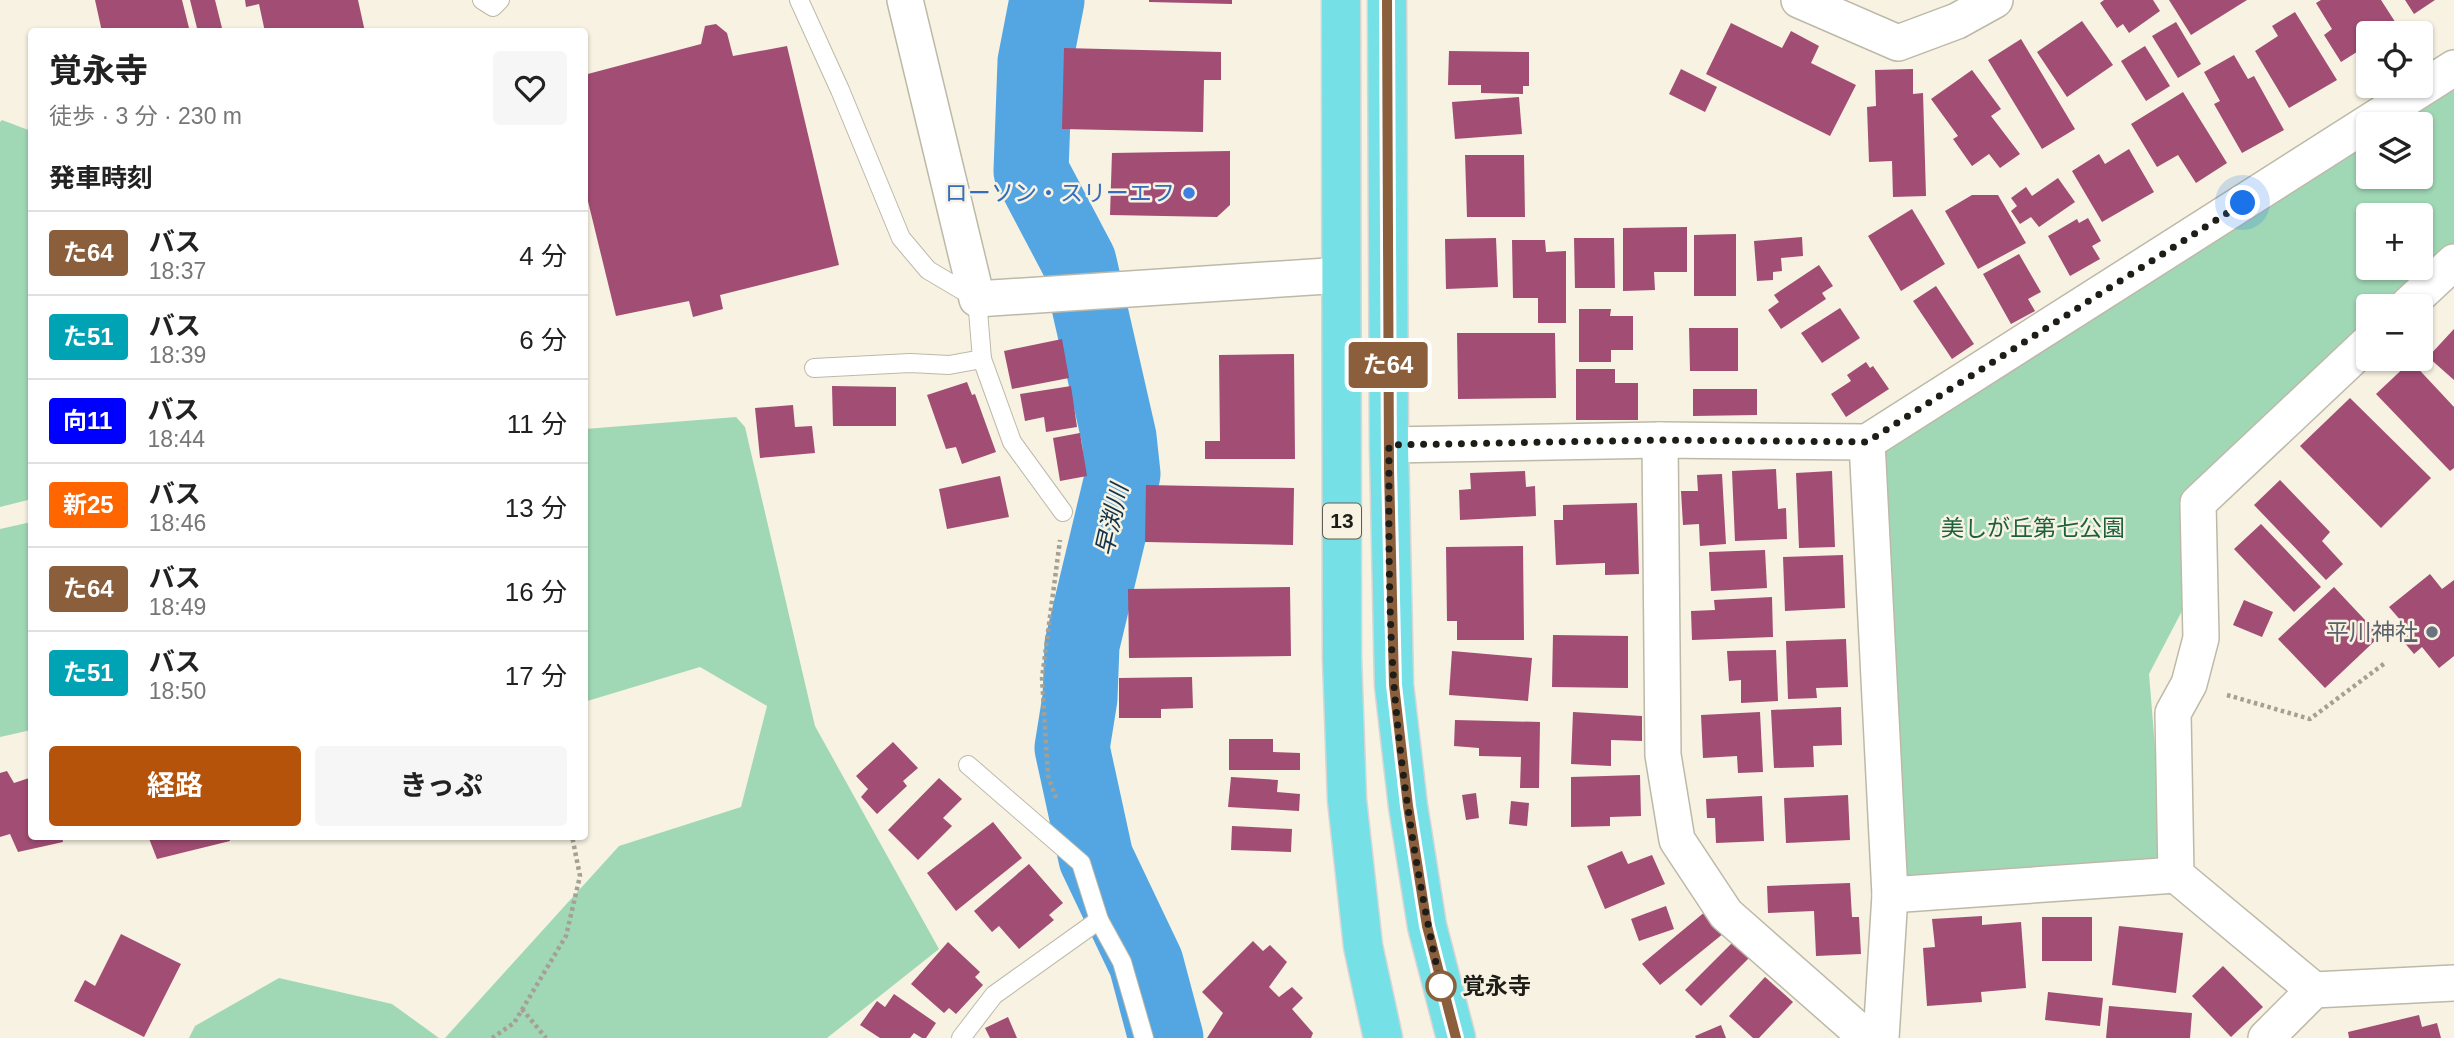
<!DOCTYPE html>
<html lang="ja">
<meta charset="utf-8">
<style>
body{margin:0;font-family:Arial,"Noto Sans JP",sans-serif;background:#f6f6f6;color:#222;height:100vh;display:flex;flex-direction:column;font-size:26px;white-space:nowrap}
*{box-sizing:border-box;margin:0}
p{font-size:23px;color:#767676}
.icon{flex:none;width:38px;height:38px;fill:none;stroke:currentColor;stroke-width:2;stroke-linecap:round;stroke-linejoin:round}
.map{position:relative;flex:1;overflow:hidden}
.sheet{position:absolute;left:28px;top:28px;width:560px;height:812px;display:flex;flex-direction:column;background:#fff;border-radius:7px;box-shadow:0 2px 5px #0004}
.sheet>*{flex:none}
.badge{padding:0 14px;border-radius:5px;font-size:24px;line-height:46px}
.buttons{position:absolute;left:2356px;top:21px;display:grid;gap:14px}
.buttons a{display:grid;place-items:center;width:77px;height:77px;border-radius:7px;background:#fff;box-shadow:0 2px 5px #0004;font-size:35px}
.you{position:absolute;width:35px;height:35px;margin:-18px;border:5px solid #fff;border-radius:50%;background:#1a73e8;box-shadow:0 0 0 10px #1a73e833}
.map>.badge{position:absolute;translate:-50% -50%;box-shadow:0 0 0 4px #fff}
h2{padding:0 21px;font-size:26px;line-height:63px}
.round{display:grid;place-items:center;flex:none;width:74px;height:74px;border-radius:7px;background:#f6f6f6}
.head{display:flex;align-items:center;justify-content:space-between;height:119px;padding:0 21px}
h1{font-size:33px;font-weight:700;line-height:52px}
.cta{display:flex;gap:14px;margin-top:auto;padding:14px 21px}
.cta a{flex:1;height:80px;border-radius:7px;background:#b45309;color:#fff;font-size:28px;font-weight:700;line-height:80px;text-align:center}
.cta a+a{background:#f6f6f6;color:#222}
ul{padding:0;list-style:none}
li{display:flex;align-items:center;gap:21px;height:84px;padding:0 21px;border-top:2px solid #e0e0e0}
li div{flex:1}
li b{display:block;font-size:26px}
li em{font-style:normal}
li .badge{min-width:77px;font-weight:700;text-align:center}
.map>svg:first-child{display:block}
</style>
<div class="map">
<svg width="2454" height="1038" viewBox="0 0 2454 1038">
<rect width="100%" height="100%" fill="#f7f2e1"/>
<g fill="#a0d8b5" fill-rule="evenodd">
<path d="M2454,82V244L2386,306H2368V323L2184,491L2183,609L2149,674L2164,856L2156,867L1903,879L1879,447L2368,137V177H2420V124H2387ZM2368,215H2420V268H2368Z"/>
<polygon points="2,120 31,131 32,499 0,507 0,122"/>
<polygon points="736,417 745,427 815,726 939,949 827,1038 445,1038 619,846 741,807 767,706 700,667 584,702 585,429"/>
<polygon points="31,522 31,730 0,737 0,529"/>
<polygon points="279,978 392,1004 439,1038 189,1038 195,1026"/>
</g>
<g fill="none" stroke-linecap="round" stroke-linejoin="round">
<polyline stroke="#54a6e3" stroke-width="75" points="1047,0 1035,62 1031,171 1079,262 1119,437 1123,474 1082,645 1080,698 1072,748 1096,858 1146,963 1166,1038"/>
</g>
<g fill="#a14d74">
<polygon points="95,0 182,0 190,32 102,32"/>
<polygon points="190,0 215,0 223,32 198,32"/>
<polygon points="245,0 358,0 365,32 265,32 259,4 246,7"/>
<polygon points="1149,0 1232,0 1232,4 1149,2"/>
<polygon points="2104,0 2153,0 2160,11 2129,33 2123,24 2117,28 2100,3"/>
<polygon points="2169,0 2247,0 2191,35"/>
<polygon points="2321,0 2381,0 2401,31 2397,33 2368,33 2368,45 2341,62 2324,35 2332,29 2316,3"/>
<polygon points="2405,0 2435,0 2414,14"/>
<polygon points="2295,12 2337,80 2289,108 2255,51 2278,36 2272,26"/>
<polygon points="2082,21 2113,65 2067,97 2037,52"/>
<polygon points="2176,22 2201,64 2178,78 2152,36"/>
<polygon points="1731,23 1782,48 1791,31 1819,46 1811,63 1856,85 1830,136 1706,74"/>
<polygon points="716,24 727,33 733,56 787,46 839,265 720,295 723,309 693,317 689,301 616,316 584,185 584,75 701,44 705,26"/>
<polygon points="2021,39 2075,129 2042,149 1988,60"/>
<polygon points="2145,46 2170,86 2146,101 2121,61"/>
<polygon points="1064,48 1221,52 1221,80 1204,80 1203,132 1062,129"/>
<polygon points="1449,51 1529,52 1529,86 1523,86 1523,94 1481,93 1481,85 1448,85"/>
<polygon points="2234,55 2248,79 2254,76 2284,130 2242,153 2214,104 2220,101 2204,72"/>
<polygon points="1681,69 1717,87 1705,112 1669,94"/>
<polygon points="1913,69 1913,94 1923,93 1926,196 1893,197 1892,161 1869,162 1867,107 1876,106 1875,70"/>
<polygon points="1972,70 2001,109 1991,116 2020,154 2000,168 1989,154 1972,166 1953,139 1958,136 1931,99"/>
<polygon points="2183,92 2227,163 2196,183 2178,155 2157,167 2131,124"/>
<polygon points="1519,97 1522,134 1455,139 1452,102"/>
<polygon points="2129,149 2154,192 2102,222 2072,171 2099,154 2105,164"/>
<polygon points="1230,151 1230,205 1217,217 1110,215 1112,153"/>
<polygon points="1465,155 1524,155 1525,217 1467,217"/>
<polygon points="2058,178 2075,202 2039,227 2031,217 2020,224 2011,211 2017,206 2011,198 2026,187 2032,196"/>
<polygon points="1972,195 1998,195 2026,243 1978,269 1945,211"/>
<polygon points="1912,209 1945,264 1901,291 1868,236"/>
<polygon points="2088,218 2101,241 2092,246 2100,259 2070,276 2048,236 2077,219 2079,223"/>
<polygon points="1687,227 1687,272 1654,272 1655,290 1623,291 1623,228"/>
<polygon points="1736,234 1736,296 1694,296 1694,235"/>
<polygon points="1802,237 1803,256 1781,258 1782,271 1773,272 1773,280 1757,281 1754,241"/>
<polygon points="1496,238 1498,287 1446,289 1445,239"/>
<polygon points="1574,238 1614,238 1615,288 1575,288"/>
<polygon points="1512,240 1545,240 1546,252 1566,251 1566,323 1538,323 1538,298 1513,298"/>
<polygon points="2019,254 2041,292 2028,299 2035,311 2011,324 1983,274"/>
<polygon points="1819,265 1833,286 1822,293 1826,299 1781,329 1768,310 1779,302 1774,295"/>
<polygon points="1936,286 1974,344 1952,359 1913,301"/>
<polygon points="1840,308 1860,338 1822,363 1801,333"/>
<polygon points="1579,309 1611,309 1610,316 1633,316 1633,350 1611,350 1611,362 1579,362"/>
<polygon points="1689,328 1738,328 1738,371 1690,371"/>
<polygon points="2454,329 2454,380 2428,357"/>
<polygon points="1457,333 1555,333 1556,398 1458,399"/>
<polygon points="1062,339 1069,378 1012,389 1004,351"/>
<polygon points="1294,354 1295,459 1205,459 1205,441 1220,441 1219,355"/>
<polygon points="2411,361 2454,407 2454,468 2450,471 2376,394"/>
<polygon points="1866,362 1870,368 1873,366 1889,389 1846,417 1831,394 1851,381 1847,375"/>
<polygon points="1576,369 1615,369 1615,383 1638,383 1638,420 1576,420"/>
<polygon points="967,382 972,395 975,394 996,452 962,464 956,447 946,449 927,395"/>
<polygon points="832,386 896,387 896,426 833,426"/>
<polygon points="1071,386 1077,427 1046,432 1044,417 1025,421 1020,394"/>
<polygon points="1693,389 1757,389 1757,415 1693,416"/>
<polygon points="2350,398 2431,478 2381,528 2300,446"/>
<polygon points="793,405 795,427 812,426 815,453 760,458 755,408"/>
<polygon points="1080,433 1087,476 1060,481 1053,438"/>
<polygon points="1776,469 1778,509 1786,508 1787,539 1735,541 1732,471"/>
<polygon points="1525,471 1526,487 1535,486 1536,516 1460,520 1459,490 1471,489 1470,473"/>
<polygon points="1832,471 1835,547 1799,548 1796,473"/>
<polygon points="1722,474 1726,544 1700,546 1699,524 1683,525 1681,491 1698,491 1697,475"/>
<polygon points="1000,476 1009,517 947,529 939,489"/>
<polygon points="2280,480 2330,532 2322,541 2343,564 2326,580 2254,505"/>
<polygon points="1146,485 1294,488 1293,545 1145,542"/>
<polygon points="1637,503 1639,574 1605,575 1605,563 1556,565 1554,520 1563,520 1563,505"/>
<polygon points="2261,524 2321,587 2294,612 2234,549"/>
<polygon points="1523,546 1524,640 1457,640 1457,621 1447,621 1446,547"/>
<polygon points="1765,550 1767,588 1711,591 1709,552"/>
<polygon points="1843,555 1845,608 1785,611 1783,557"/>
<polygon points="2430,574 2442,589 2454,580 2454,656 2439,668 2422,647 2414,654 2393,629 2402,622 2389,607"/>
<polygon points="1290,587 1291,656 1129,658 1128,589"/>
<polygon points="2334,587 2380,636 2325,688 2278,639"/>
<polygon points="1772,597 1773,637 1692,640 1691,611 1715,610 1714,600"/>
<polygon points="2244,600 2273,612 2262,637 2233,625"/>
<polygon points="1553,635 1628,636 1628,688 1552,687"/>
<polygon points="1846,639 1848,687 1816,688 1817,698 1788,699 1786,641"/>
<polygon points="1776,650 1778,701 1741,703 1741,680 1729,681 1727,651"/>
<polygon points="1452,651 1532,658 1528,701 1449,695"/>
<polygon points="1192,677 1193,708 1161,709 1161,718 1119,718 1119,678"/>
<polygon points="1841,707 1842,745 1813,746 1814,767 1774,768 1771,710"/>
<polygon points="1573,712 1642,716 1642,741 1611,740 1611,766 1571,764"/>
<polygon points="1760,712 1763,772 1738,773 1737,756 1703,758 1701,715"/>
<polygon points="1455,720 1540,722 1539,788 1520,788 1521,757 1479,756 1479,748 1454,746"/>
<polygon points="1229,739 1273,739 1273,752 1300,753 1300,770 1229,770"/>
<polygon points="893,742 918,768 903,781 907,786 877,814 861,797 868,789 856,776"/>
<polygon points="7,771 14,783 32,777 32,836 62,836 63,842 18,852 10,834 0,837 0,773"/>
<polygon points="1640,775 1641,816 1610,817 1610,826 1571,827 1571,777"/>
<polygon points="1231,777 1278,780 1277,792 1300,794 1299,811 1228,807"/>
<polygon points="939,778 962,799 943,818 952,826 918,860 888,830"/>
<polygon points="1476,793 1479,818 1466,820 1462,795"/>
<polygon points="1848,795 1850,840 1786,843 1784,798"/>
<polygon points="1762,796 1764,841 1716,843 1715,818 1707,818 1706,799"/>
<polygon points="1511,801 1529,803 1527,826 1509,824"/>
<polygon points="993,822 1022,858 956,911 927,873"/>
<polygon points="1232,826 1292,829 1291,852 1231,850"/>
<polygon points="148,836 229,836 230,841 157,859"/>
<polygon points="1622,851 1628,864 1652,855 1665,884 1605,909 1587,866"/>
<polygon points="1029,864 1063,903 1049,915 1054,920 1019,949 999,926 992,932 974,911"/>
<polygon points="1850,883 1852,917 1859,917 1861,954 1816,956 1814,911 1768,913 1767,886"/>
<polygon points="1666,906 1674,929 1639,941 1631,919"/>
<polygon points="1706,911 1724,933 1660,985 1642,964"/>
<polygon points="1982,916 1982,925 2021,922 2026,988 1981,992 1982,1002 1927,1006 1923,948 1935,947 1932,919"/>
<rect x="2042" y="917" width="50" height="44"/>
<polygon points="2119,926 2183,933 2176,993 2112,985"/>
<polygon points="121,934 181,964 144,1037 74,1001 85,980 95,986"/>
<polygon points="1735,940 1751,956 1701,1006 1685,990"/>
<polygon points="1253,941 1263,951 1270,945 1287,962 1269,987 1279,997 1292,987 1303,998 1292,1009 1313,1033 1311,1038 1207,1038 1223,1013 1202,992"/>
<polygon points="948,942 980,972 975,977 983,985 956,1014 949,1008 944,1013 911,984"/>
<polygon points="2223,966 2263,1007 2231,1037 2192,996"/>
<polygon points="1765,977 1793,1002 1759,1038 1753,1038 1729,1016"/>
<polygon points="2048,992 2103,998 2100,1026 2045,1020"/>
<polygon points="894,994 936,1023 926,1038 922,1038 914,1033 910,1038 880,1038 860,1025 877,1001 885,1007"/>
<polygon points="2109,1006 2192,1013 2190,1038 2106,1038"/>
<polygon points="2419,1015 2422,1027 2437,1023 2441,1038 2349,1038 2348,1032"/>
<polygon points="1008,1017 1017,1038 990,1038 985,1028"/>
<polygon points="1721,1025 1726,1038 1696,1038 1695,1036"/>
</g>
<g fill="none" stroke-linecap="round" stroke-linejoin="round">
<defs>
<g id="lane">
<polyline points="482,0 493,7 500,0"/>
<polyline points="799,0 840,90 901,238 928,270 977,299 982,359 1012,442 1063,512"/>
<polyline points="814,368 910,363 949,365 982,359"/>
<polyline points="968,765 1081,863 1099,920 1122,962 1144,1038"/>
<polyline points="961,1038 994,995 1099,920"/>
</g>
<g id="street">
<polyline points="905,0 977,299 1342,275"/>
<polyline points="1799,0 1898,43 1957,21 1995,0"/>
<polyline points="2407,306 2454,262"/>
<polyline points="1660,440 1663,755 1677,840 1726,914 1867,1038"/>
<polyline points="1867,442 1890,895 1881,1038"/>
<polyline points="1389,445 1660,440 1867,442 2454,68"/>
<polyline points="2176,875 2173,713 2189,684 2201,638 2198,503 2368,343"/>
<polyline points="1890,895 2176,875 2314,990"/>
<polyline points="2266,1038 2314,990 2454,983"/>
</g>
<g id="primary">
<polyline points="1341,0 1342,658 1347,800 1363,946 1383,1038"/>
<polyline points="1387,0 1389,445 1394,685 1408,806 1427,926 1456,1038"/>
</g>
</defs>
<use href="#lane" stroke="#bdb9a8" stroke-width="20"/>
<use href="#street" stroke="#bdb9a8" stroke-width="38"/>
<use href="#primary" stroke="#d7d6d5" stroke-width="41"/>
<g stroke="#a4a093" stroke-width="4.5" stroke-dasharray="3.5 3.5" stroke-linecap="butt">
<polyline points="2227,695 2310,719 2385,663"/>
<polyline points="1056,798 1048,776 1042,678 1060,540"/>
<polyline points="522,1009 546,1038"/>
<polyline points="492,1038 514,1023 566,936 580,876 572,836"/>
</g>
<use href="#lane" stroke="#fff" stroke-width="18"/>
<use href="#street" stroke="#fff" stroke-width="35"/>
<use href="#primary" stroke="#75e0e6" stroke-width="38"/>
</g>
<g fill="none" stroke-linecap="round" stroke-linejoin="round">
<defs>
<polyline id="line" points="1387,0 1389,469 1394,685 1408,806 1427,926 1456,1038"/>
</defs>
<use href="#line" stroke="#fff" stroke-width="16"/>
<use href="#line" stroke="#8b5e3c" stroke-width="10"/>
<path stroke="#1f1d17" stroke-width="7" stroke-dasharray="0 12.6" d="M1441,986C1419,887 1402,786 1394,685C1388,606 1389,525 1389,445L1660,440L1867,442L2243,203"/>
</g>
<circle fill="#3f7fe0" stroke="#f7f2e1" stroke-width="2.5" cx="1189" cy="193" r="7"/>
<circle fill="#6b7280" stroke="#f7f2e1" stroke-width="2.5" cx="2432" cy="632" r="7"/>
<circle fill="#fff" stroke="#8b5e3c" stroke-width="3.5" cx="1441" cy="986" r="14"/>
<g text-anchor="middle" stroke-width="5" stroke-linejoin="round" paint-order="stroke">
<rect fill="#f7f2e1" stroke="#605d54" stroke-width="2" x="1323" y="503.5" width="38" height="35" rx="5"/>
<g font-size="21" font-weight="bold" fill="#1f1d17">
<text x="1342" y="528">13</text>
</g>
<g font-size="23" fill="#366cbe" stroke="#f7f2e1" text-anchor="end">
<text x="1175" y="201">ローソン・スリーエフ</text>
</g>
<g font-size="23" fill="#1b613e" stroke="#f7f2e1">
<text x="2033" y="536">美しが丘第七公園</text>
</g>
<g font-size="23" fill="#5b616d" stroke="#f7f2e1" text-anchor="end">
<text x="2418" y="640">平川神社</text>
</g>
<g font-size="23" font-weight="bold" fill="#1f1d17" stroke="#f7f2e1" text-anchor="start">
<text x="1462" y="994">覚永寺</text>
</g>
<g font-size="24" font-style="italic" fill="#0f324b" stroke="#f7f2e1">
<text transform="translate(1112 520) rotate(-77)" y="8">早渕川</text>
</g>
</g>
</svg>
<div class="buttons">
<a><svg class="icon" aria-label="locate" viewBox="0 0 24 24"><circle cx="12" cy="12" r="6"/><path d="M12 2v4M12 18v4M2 12h4M18 12h4"/></svg></a>
<a><svg class="icon" aria-label="layers" viewBox="0 0 24 24"><path d="M12 4l9 5-9 5-9-5zM3 14l9 5 9-5"/></svg></a>
<a>+</a>
<a>−</a>
</div>
<div class="you" style="left:2243px;top:203px"></div>
<b class="badge" style="left:1388px;top:365px;background:#8b5e3c;color:#fff">た64</b>
<section class="sheet">
<div class="head"><div><h1>覚永寺</h1><p>徒歩 · 3 分 · 230 m</p></div><a class="round"><svg class="icon" aria-label="heart" viewBox="0 0 24 24"><path d="M12 20l-8-8c-3-5 5-10 8-4 3-6 11-1 8 4z"/></svg></a></div>
<h2>発車時刻</h2>
<ul>
<li><span class="badge" style="background:#8b5e3c;color:#fff">た64</span><div><b>バス</b><p>18:37</p></div><em>4 分</em></li>
<li><span class="badge" style="background:#00a3b4;color:#fff">た51</span><div><b>バス</b><p>18:39</p></div><em>6 分</em></li>
<li><span class="badge" style="background:#00f;color:#fff">向11</span><div><b>バス</b><p>18:44</p></div><em>11 分</em></li>
<li><span class="badge" style="background:#f60;color:#fff">新25</span><div><b>バス</b><p>18:46</p></div><em>13 分</em></li>
<li><span class="badge" style="background:#8b5e3c;color:#fff">た64</span><div><b>バス</b><p>18:49</p></div><em>16 分</em></li>
<li><span class="badge" style="background:#00a3b4;color:#fff">た51</span><div><b>バス</b><p>18:50</p></div><em>17 分</em></li>
</ul>
<div class="cta"><a>経路</a><a>きっぷ</a></div>
</section>
</div>
